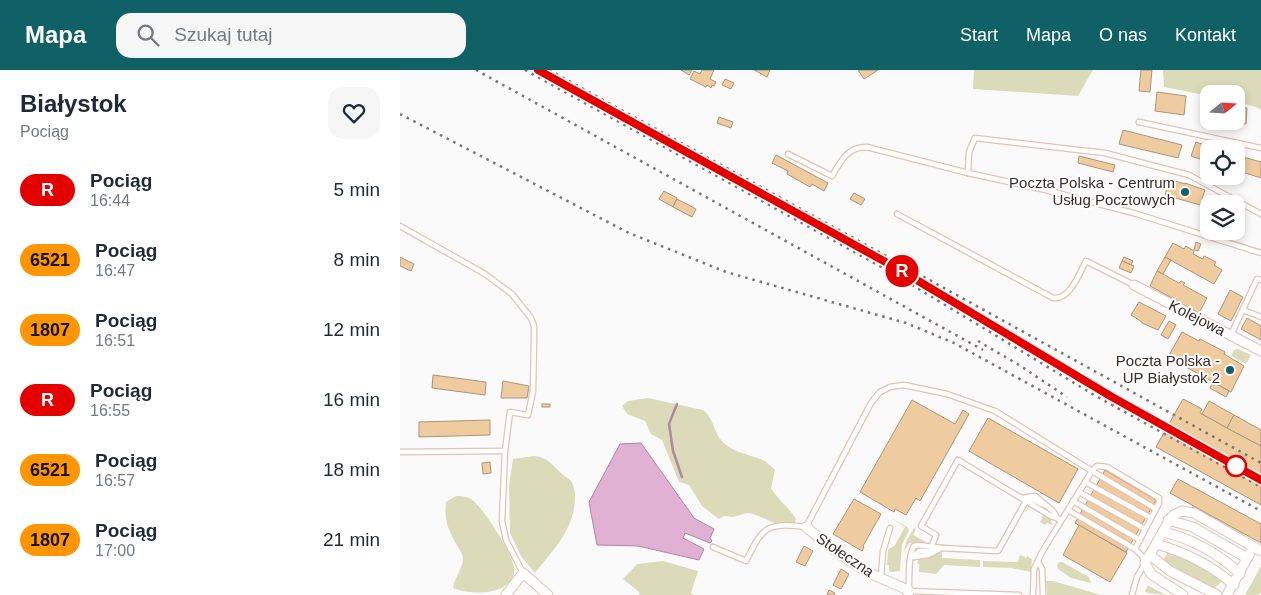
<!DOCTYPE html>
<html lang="pl">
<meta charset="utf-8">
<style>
body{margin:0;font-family:Helvetica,sans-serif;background:#f6f6f7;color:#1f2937;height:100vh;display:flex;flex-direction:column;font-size:19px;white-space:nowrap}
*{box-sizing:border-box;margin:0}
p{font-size:16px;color:#747a83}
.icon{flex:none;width:28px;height:28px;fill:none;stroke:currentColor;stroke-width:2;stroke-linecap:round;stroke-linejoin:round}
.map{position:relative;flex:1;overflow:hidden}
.side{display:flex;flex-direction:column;background:#fff;width:400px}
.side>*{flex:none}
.badge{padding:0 10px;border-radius:16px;font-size:18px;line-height:32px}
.needle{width:32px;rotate:72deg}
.tools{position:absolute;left:800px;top:15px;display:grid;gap:10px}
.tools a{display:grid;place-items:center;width:45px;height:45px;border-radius:10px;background:#fff;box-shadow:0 2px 8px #0003;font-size:25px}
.map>.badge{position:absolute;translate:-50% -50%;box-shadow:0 0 0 2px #fff}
.round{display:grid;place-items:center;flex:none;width:52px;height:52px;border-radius:15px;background:#f6f6f7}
.overview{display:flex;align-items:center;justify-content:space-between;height:85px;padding:0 20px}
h1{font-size:24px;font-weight:800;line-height:38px}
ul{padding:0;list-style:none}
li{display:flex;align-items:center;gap:15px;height:70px;padding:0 20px}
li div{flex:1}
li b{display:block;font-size:19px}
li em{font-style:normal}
li .badge{min-width:55px;font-weight:700;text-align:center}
header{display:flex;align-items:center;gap:30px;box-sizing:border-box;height:70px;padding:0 25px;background:#106166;color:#fff}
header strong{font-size:24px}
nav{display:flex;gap:28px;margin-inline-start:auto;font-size:18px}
.search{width:350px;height:45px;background:#f6f6f7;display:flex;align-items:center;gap:12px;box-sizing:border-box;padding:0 18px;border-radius:15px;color:#747a83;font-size:19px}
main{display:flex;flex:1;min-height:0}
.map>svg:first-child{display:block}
</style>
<header>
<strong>Mapa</strong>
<div class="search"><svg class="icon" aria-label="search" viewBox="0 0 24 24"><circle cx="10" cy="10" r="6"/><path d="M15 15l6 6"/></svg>Szukaj tutaj</div>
<nav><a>Start</a><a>Mapa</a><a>O nas</a><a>Kontakt</a></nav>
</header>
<main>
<section class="side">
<div class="overview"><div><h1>Białystok</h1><p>Pociąg</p></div><a class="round"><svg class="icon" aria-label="heart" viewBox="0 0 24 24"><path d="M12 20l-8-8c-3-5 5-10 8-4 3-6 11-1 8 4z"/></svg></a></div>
<ul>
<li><span class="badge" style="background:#e50000;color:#fff">R</span><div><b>Pociąg</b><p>16:44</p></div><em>5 min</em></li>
<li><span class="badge" style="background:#ff9500;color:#111">6521</span><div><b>Pociąg</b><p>16:47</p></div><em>8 min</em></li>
<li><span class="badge" style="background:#ff9500;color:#111">1807</span><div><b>Pociąg</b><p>16:51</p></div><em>12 min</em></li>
<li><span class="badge" style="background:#e50000;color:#fff">R</span><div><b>Pociąg</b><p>16:55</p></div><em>16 min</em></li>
<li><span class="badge" style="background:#ff9500;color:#111">6521</span><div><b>Pociąg</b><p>16:57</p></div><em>18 min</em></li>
<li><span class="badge" style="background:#ff9500;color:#111">1807</span><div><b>Pociąg</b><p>17:00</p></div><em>21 min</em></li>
</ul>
</section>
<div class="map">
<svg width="861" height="525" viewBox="0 0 861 525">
<rect width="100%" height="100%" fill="#fafafa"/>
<g fill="#dcdbb9">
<polygon points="574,0 693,0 678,26 573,19"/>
<polygon points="763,0 861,0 861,40 856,37 836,32 836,24 809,24 809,26 764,17"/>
<polygon points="838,279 851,285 846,294 831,286 834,280"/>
<path d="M248,328L303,340C315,349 313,365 326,375C337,383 351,385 363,390C367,392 371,396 375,400L371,418C378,430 389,437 396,449L394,455L388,459L354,444L347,443L333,447L324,446L319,449L302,436L289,415L279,412L262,370L251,364L245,351L227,344L222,336L228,331Z"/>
<path d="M134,386C147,387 150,393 159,401C162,405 168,408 171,411C174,416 175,421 175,426C176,457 153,480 135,503L121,486L110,463L109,416L113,389Z"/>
<path d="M56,426C61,426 66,426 71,429C83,437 112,483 114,497C115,503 113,508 110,512C97,525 71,525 53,518C54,508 64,496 63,488C62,482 57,476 54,470C47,458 44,446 46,432Z"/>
<polygon points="629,435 651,448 652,455 647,453 645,455 640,452 643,445 629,437 626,442 625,441"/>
<polygon points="792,437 795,437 844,464 845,468 791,439"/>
<polygon points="491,448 507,457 509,460 502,475 500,501 491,502 489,500 489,495 487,495 488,480 495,475 505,457"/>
<polygon points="514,458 516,459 513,465 526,472 509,473 504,482 506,472"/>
<polygon points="769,480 820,508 823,510 814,519 767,493 763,490"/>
<polygon points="538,483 542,483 542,488 580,490 580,497 544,495 536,504 519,502 519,494 517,493 519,489 528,488"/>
<polygon points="621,485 626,488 627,486 632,489 631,502 611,498 583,497 583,491 618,492 619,487"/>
<polygon points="263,491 298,501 291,523 294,525 240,525 238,521 223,509 237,494"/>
<polygon points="659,492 662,492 689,507 691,513 671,508 658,499 657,495"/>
<polygon points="861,496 861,523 857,525 845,525"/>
<polygon points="646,511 653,511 701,525 647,525"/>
<polygon points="748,515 749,516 766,525 747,523 745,521"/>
</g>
<polygon fill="#e0b1d2" stroke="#ae899f" points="241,373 294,448 314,459 310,468 312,471 310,473 285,463 283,468 304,479 299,490 238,476 197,475 189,432 220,374"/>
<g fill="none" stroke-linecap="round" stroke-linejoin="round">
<polyline stroke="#ae899f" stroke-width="2.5" points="277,334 269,354 273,381 282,407"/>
</g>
<g fill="#efcca0" stroke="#ab957a">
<polygon points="281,0 292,0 289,5"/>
<polygon points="302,0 314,0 310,9 316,12 314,16 312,15 311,18 307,15 306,17 290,9 294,1 300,4"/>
<polygon points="354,0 370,0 367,7"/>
<polygon points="458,0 478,0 464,9"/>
<polygon points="741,0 752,0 750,22 739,21"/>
<polygon points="325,9 334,13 331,19 322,15"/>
<polygon points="757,22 786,26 784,45 755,41"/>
<polygon points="806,34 809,34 809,51 804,50"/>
<polygon points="836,37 847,38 846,54 814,51 836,51"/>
<polygon points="319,47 333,52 331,58 317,53"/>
<polygon points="723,60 782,75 778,88 719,74"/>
<polygon points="796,72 817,79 809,79 809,92 791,86"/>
<polygon points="376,85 428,113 424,121 412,114 410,117 387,104 388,101 372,93"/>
<polygon points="836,85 861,92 861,108 836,100"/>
<polygon points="679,86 715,95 713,102 678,93"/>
<polygon points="769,109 785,114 785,113 805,120 800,135 765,125 767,118 764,117 765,114 768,115"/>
<polygon points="264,121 277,128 273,137 259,129"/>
<polygon points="454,123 465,129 461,135 450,129"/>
<polygon points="277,129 296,139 292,147 273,137"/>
<polygon points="796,172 801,174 798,181 794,180"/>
<polygon points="773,173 784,179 786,176 794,181 793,184 803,189 804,186 816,192 814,195 822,200 814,214 765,187"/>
<polygon points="0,187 14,194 11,201 0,196"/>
<polygon points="724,187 733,191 731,195 722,191"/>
<polygon points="765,187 771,190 763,204 757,201"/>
<polygon points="722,191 734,196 731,203 719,198"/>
<polygon points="757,201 779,213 781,211 785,213 783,215 807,228 799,243 750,216"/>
<polygon points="830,220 843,227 831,251 818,244"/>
<polygon points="739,232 766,246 758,260 742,253 742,252 731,245"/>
<polygon points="847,248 861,256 861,270 841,259"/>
<polygon points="769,251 776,255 768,269 761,265"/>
<polygon points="782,262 799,271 800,269 825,282 824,284 844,296 831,322 768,287"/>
<polygon points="33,305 86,312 85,325 32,318"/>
<polygon points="103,311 129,316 127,328 101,328"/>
<polygon points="813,312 829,321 826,327 810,318"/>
<polygon points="783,329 802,339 800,343 861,376 861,435 756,377"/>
<polygon points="512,330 555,354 563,340 569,344 520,431 516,428 506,445 495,439 494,442 460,422"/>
<polygon points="809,331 834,345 827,358 802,344"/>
<rect x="142" y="334" width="8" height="3"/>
<polygon points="834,345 861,360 861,376 827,358"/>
<polygon points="588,348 678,399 659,433 569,381"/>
<polygon points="90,350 90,365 19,367 19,352"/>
<polygon points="90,392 91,403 83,404 82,393"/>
<polygon points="705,400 756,430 726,482 675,453"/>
<polygon points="778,409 861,454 861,473 770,423"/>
<polygon points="454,429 481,444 463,476 464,477 462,481 433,464"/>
<polygon points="679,455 727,483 710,512 663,485"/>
<polygon points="404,476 413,481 405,496 396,492"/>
<polygon points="441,499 449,504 441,519 433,515"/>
<polygon points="429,520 435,523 434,525 427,525"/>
</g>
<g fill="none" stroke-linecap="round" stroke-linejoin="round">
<defs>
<g id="service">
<polyline points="739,52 861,78"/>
<path d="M388,84L432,106C441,91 447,77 467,77L568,103L646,120L737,144L861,183"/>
<polyline points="568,103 569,82 575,68 705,83 789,105 861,144"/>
<path d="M497,144L653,228C670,230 679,204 686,191L734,215"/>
<polyline points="0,156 85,204 112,224 131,248 134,256 134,269 133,321 128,345 110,342 105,381 102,451 106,470 123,503"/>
<polyline points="843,240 861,247"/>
<polyline points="831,265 857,209 861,210"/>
<polyline points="0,382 105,381"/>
<polyline points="685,412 751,448"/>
<polyline points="679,422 745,459"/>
<polyline points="627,427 644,435"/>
<polyline points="622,428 635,426 653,441 657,447"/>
<polyline points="673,431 740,470"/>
<polyline points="668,440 735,479 742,486 745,493 737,507 732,525"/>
<polyline points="532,476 536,465 521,456 558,390 651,446 661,450"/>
<path d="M313,477L346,491C363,457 366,452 406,457L471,333L480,322L490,317L504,315L547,324L595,341L692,401L756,439"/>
<polyline points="513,487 519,481 536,481 542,478"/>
<polyline points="514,487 528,485 535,482"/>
<polyline points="638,492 642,499 643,525"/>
<polyline points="481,508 483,481 490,458"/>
<path d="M619,525L509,521C509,509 508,485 514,476L518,475L542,478L598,481L626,431"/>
<polyline points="633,525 634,499 642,482 692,401 697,396 707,397 759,428 759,433 735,479"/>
</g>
<g id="minor">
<polyline points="734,215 861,281"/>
<polyline points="768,450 793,457 847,488"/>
<path d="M406,457C425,473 445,489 466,501C480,509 495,513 509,521L508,525"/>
<path d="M763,462C790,468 820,484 840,504"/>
<path d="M756,474C785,482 811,495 834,515"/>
<polyline points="750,485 770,501 817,525"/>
<polyline points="106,525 123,503 148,525"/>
<polyline points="783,525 751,504 745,493 772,446 782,441 794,443 861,481"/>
<polyline points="827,525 850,483"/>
</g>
</defs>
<use href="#service" stroke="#e6c1b4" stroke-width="7"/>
<use href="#minor" stroke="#e6c1b4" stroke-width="11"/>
<use href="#service" stroke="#fff" stroke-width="4.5"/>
<use href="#minor" stroke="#fff" stroke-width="9"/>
<g stroke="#7d7471" stroke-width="2.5" stroke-dasharray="2.5 5" stroke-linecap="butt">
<polyline points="76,0 583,280"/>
<polyline points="125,0 494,204 694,325 861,417"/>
<polyline points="149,0 861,393"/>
<polyline points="0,44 229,163 326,202 506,253 554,273 861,441"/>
<polyline points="578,271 619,295 667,327"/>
</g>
</g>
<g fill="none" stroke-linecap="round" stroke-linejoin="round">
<defs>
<polyline id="line" points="138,0 500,200 712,327 861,410"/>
</defs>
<use href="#line" stroke="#fff" stroke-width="11"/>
<use href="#line" stroke="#e50000" stroke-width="8"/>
</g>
<g fill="#106166" stroke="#fff" stroke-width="2">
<circle cx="785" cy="122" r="5"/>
<circle cx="830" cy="300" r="5"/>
</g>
<circle fill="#fff" stroke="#e50000" stroke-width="2.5" cx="836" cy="396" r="10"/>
<g text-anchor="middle" stroke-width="4" stroke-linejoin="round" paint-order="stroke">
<g font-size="15" fill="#3a2c27" stroke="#fff" text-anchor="end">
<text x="775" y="118">Poczta Polska - Centrum<tspan x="775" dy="17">Usług Pocztowych</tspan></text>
<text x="820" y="296">Poczta Polska -<tspan x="820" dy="17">UP Białystok 2</tspan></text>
</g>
<g font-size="15" fill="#3a2c27" stroke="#fff">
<text transform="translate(797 248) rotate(27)" y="5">Kolejowa</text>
<text transform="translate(445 485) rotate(34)" y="5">Stołeczna</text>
</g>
</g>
</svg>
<div class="tools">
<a><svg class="needle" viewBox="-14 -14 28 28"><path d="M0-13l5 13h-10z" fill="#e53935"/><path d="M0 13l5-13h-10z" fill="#747a83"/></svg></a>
<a><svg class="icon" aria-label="locate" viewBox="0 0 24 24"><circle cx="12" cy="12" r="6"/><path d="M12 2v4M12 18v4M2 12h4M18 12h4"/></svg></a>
<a><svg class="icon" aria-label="layers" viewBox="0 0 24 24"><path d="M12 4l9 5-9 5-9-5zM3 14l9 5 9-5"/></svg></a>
</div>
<b class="badge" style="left:502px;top:201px;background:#e50000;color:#fff">R</b>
</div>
</main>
